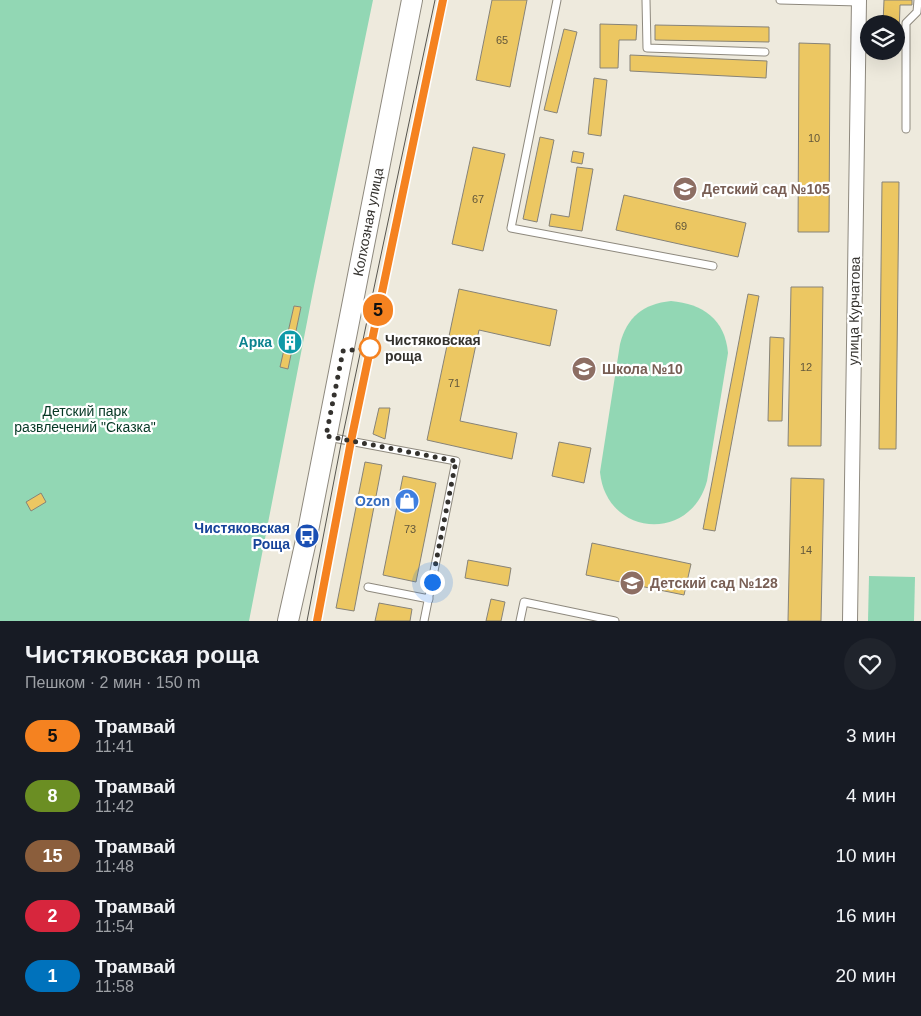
<!DOCTYPE html>
<html lang="ru">
<meta charset="utf-8">
<style>
body{margin:0;font-family:Helvetica,sans-serif;background:#20242c;color:#f1f3f6;height:100vh;display:flex;flex-direction:column;font-size:19px;white-space:nowrap}
*{box-sizing:border-box;margin:0}
p{font-size:16px;color:#9ea1a6}
.icon{flex:none;width:28px;height:28px;fill:none;stroke:currentColor;stroke-width:2;stroke-linecap:round;stroke-linejoin:round}
.map{position:relative;height:621px;overflow:hidden}
.details{display:flex;flex-direction:column;background:#171b24;flex:1}
.details>*{flex:none}
.badge{padding:0 10px;border-radius:16px;font-size:18px;line-height:32px}
.tools{position:absolute;left:860px;top:15px;display:grid;gap:10px}
.tools a{display:grid;place-items:center;width:45px;height:45px;border-radius:50%;background:#171b24;box-shadow:0 5px 20px #0002;font-size:25px}
.you{position:absolute;width:25px;height:25px;margin:-12px;border:4px solid #fff;border-radius:50%;background:#1a73e8;box-shadow:0 0 0 8px #1a73e833}
.map>.badge{position:absolute;translate:-50% -50%;box-shadow:0 0 0 2px #fff}
.round{display:grid;place-items:center;flex:none;width:52px;height:52px;border-radius:26px;background:#20242c}
.head{display:flex;align-items:center;justify-content:space-between;height:85px;padding:0 25px}
h1{font-size:24px;font-weight:700;line-height:38px}
ul{padding:0;list-style:none}
li{display:flex;align-items:center;gap:15px;height:60px;padding:0 25px}
li div{flex:1}
li b{display:block;font-size:19px}
li em{font-style:normal}
li .badge{min-width:55px;font-weight:700;text-align:center}
.map>svg:first-child{display:block}
</style>
<div class="map">
<svg width="921" height="621" viewBox="0 0 921 621">
<rect width="100%" height="100%" fill="#eeeadd"/>
<g fill="#92d7b4" fill-rule="evenodd">
<path d="M0,0H373L314,286L249,621H0ZM294,306L301,307L288,369L281,367Z"/>
<path d="M671,301C703,304 725,319 728,353L707,481C690,544 606,536 600,472L620,344C627,317 643,304 671,301Z"/>
<polygon points="869,576 915,577 914,621 868,621"/>
</g>
<g fill="#ecc762" stroke="#878378">
<polygon points="492,0 527,0 510,87 476,80"/>
<polygon points="884,0 912,0 912,5 900,5 899,35 896,35 896,24 883,24"/>
<polygon points="600,24 637,25 636,40 619,40 618,68 600,68"/>
<polygon points="655,25 769,27 769,42 655,40"/>
<polygon points="564,29 577,32 557,113 544,110"/>
<polygon points="799,43 830,44 829,232 798,232"/>
<polygon points="630,55 767,61 766,78 630,71"/>
<polygon points="594,78 607,80 601,136 588,134"/>
<polygon points="540,137 554,140 537,222 523,219"/>
<polygon points="473,147 505,154 483,251 452,244"/>
<polygon points="573,151 584,153 582,164 571,162"/>
<polygon points="577,167 593,169 582,231 549,226 551,214 569,217"/>
<polygon points="882,182 899,182 896,449 879,449"/>
<polygon points="624,195 746,223 738,257 616,230"/>
<polygon points="791,287 823,287 821,446 788,446"/>
<polygon points="459,289 557,310 550,346 479,330 460,421 517,433 512,459 427,440"/>
<polygon points="748,294 759,296 715,531 703,529"/>
<polygon points="294,306 301,307 288,369 280,367"/>
<polygon points="770,337 784,338 782,421 768,421"/>
<polygon points="379,408 390,408 385,439 373,434"/>
<polygon points="559,442 591,448 584,483 552,476"/>
<polygon points="365,462 382,465 354,611 336,608"/>
<polygon points="403,476 436,483 416,582 383,575"/>
<polygon points="791,478 824,479 821,621 788,621"/>
<polygon points="41,493 46,502 31,511 26,502"/>
<polygon points="592,543 691,564 684,595 586,575"/>
<polygon points="468,560 511,568 508,586 465,578"/>
<polygon points="491,599 505,602 501,621 486,621"/>
<polygon points="379,603 412,609 410,621 375,621"/>
</g>
<g fill="none" stroke-linecap="round" stroke-linejoin="round">
<defs>
<g id="lane">
<polyline points="557,0 511,228 713,266"/>
<polyline points="646,0 647,48 765,52"/>
<polyline points="780,0 859,2"/>
<polyline points="906,129 906,23 917,12 918,0"/>
<polyline points="328,437 456,461 424,621"/>
<polyline points="368,587 429,599"/>
<polyline points="520,621 524,602 615,621"/>
</g>
<polyline id="street" points="850,621 859,0"/>
<polyline id="secondary" points="288,621 307,536 412,0"/>
</defs>
<use href="#lane" stroke="#8e897e" stroke-width="9"/>
<use href="#street" stroke="#8e897e" stroke-width="16"/>
<use href="#secondary" stroke="#8e897e" stroke-width="22"/>
<use href="#lane" stroke="#fff" stroke-width="7"/>
<use href="#street" stroke="#fff" stroke-width="14"/>
<use href="#secondary" stroke="#fff" stroke-width="20"/>
<g stroke="#57554f" stroke-width="1">
<polyline points="307,621 342,439 435,0"/>
<polyline points="317,621 351,441 443,0"/>
</g>
</g>
<g fill="none" stroke-linecap="round" stroke-linejoin="round">
<defs>
<polyline id="line" points="317,621 351,441 443,0"/>
</defs>
<use href="#line" stroke="#fff" stroke-width="11"/>
<use href="#line" stroke="#f58220" stroke-width="8"/>
<polyline stroke="#34322e" stroke-width="5" stroke-dasharray="0 9" points="370,348 343,351 326,436 456,461 432,582"/>
</g>
<defs>
<symbol id="school-disc" viewBox="-11 -11 22 22"><circle r="9.5" fill="#8d6e63" stroke="#fff"/><path d="M0-5L7-2L0 1L-7-2ZM-4 1L0 2.5L4 1V4Q0 6-4 4Z" fill="#fff"/></symbol>
<symbol id="building-disc" viewBox="-11 -11 22 22"><circle r="9.5" fill="#0f9aa8" stroke="#fff"/><path d="M-4-6H4V6H1V3H-1V6H-4ZM-2.5-4.3h1.7v1.8h-1.7ZM.8-4.3h1.7v1.8H.8ZM-2.5-1h1.7V.8h-1.7ZM.8-1h1.7V.8H.8Z" fill="#fff"/></symbol>
<symbol id="shop-disc" viewBox="-11 -11 22 22"><circle r="9.5" fill="#3f7fe0" stroke="#fff"/><path d="M-5-2.5h2.3a2.7 3.5 0 0 1 5.4 0H5L5.5 6h-11ZM-1.5-2.5h3a1.5 2.3 0 0 0-3 0Z" fill="#fff"/></symbol>
<symbol id="bus-disc" viewBox="-11 -11 22 22"><circle r="9.5" fill="#1a4fb4" stroke="#fff"/><path d="M-5-6H5V4H4V6H2V4H-2V6H-4V4H-5ZM-3.5-4V0h7V-4ZM-3.5 1.2v1.5H-2V1.2ZM2 1.2v1.5H3.5V1.2Z" fill="#fff"/></symbol>
</defs>
<g fill-rule="evenodd">
<use href="#school-disc" x="671" y="175" width="28" height="28"/>
<use href="#building-disc" x="276" y="328" width="28" height="28"/>
<use href="#school-disc" x="570" y="355" width="28" height="28"/>
<use href="#shop-disc" x="393" y="487" width="28" height="28"/>
<use href="#bus-disc" x="293" y="522" width="28" height="28"/>
<use href="#school-disc" x="618" y="569" width="28" height="28"/>
</g>
<circle fill="#fff" stroke="#f58220" stroke-width="2.5" cx="370" cy="348" r="10"/>
<g text-anchor="middle" stroke-width="4.5" stroke-linejoin="round" paint-order="stroke">
<g font-size="11" fill="#62573b">
<text x="502" y="44">65</text>
<text x="814" y="142">10</text>
<text x="478" y="203">67</text>
<text x="681" y="230">69</text>
<text x="806" y="371">12</text>
<text x="454" y="387">71</text>
<text x="410" y="533">73</text>
<text x="806" y="554">14</text>
</g>
<g font-size="14" font-weight="bold" fill="#785e54" stroke="#fff" text-anchor="start">
<text x="702" y="194">Детский сад №105</text>
<text x="602" y="374">Школа №10</text>
<text x="650" y="588">Детский сад №128</text>
</g>
<g font-size="14" fill="#34322e" stroke="#fff">
<text transform="translate(368 222) rotate(-79)" y="5">Колхозная улица</text>
<text transform="translate(854 311) rotate(-89)" y="5">улица Курчатова</text>
</g>
<g font-size="14" font-weight="bold" fill="#34322e" stroke="#fff" text-anchor="start">
<text x="385" y="345">Чистяковская<tspan x="385" dy="16">роща</tspan></text>
</g>
<g font-size="14" font-weight="bold" fill="#0d838f" stroke="#fff" text-anchor="end">
<text x="272" y="347">Арка</text>
</g>
<g font-size="14" fill="#043723" stroke="#fff">
<text x="85" y="416">Детский парк<tspan x="85" dy="16">развлечений "Сказка"</tspan></text>
</g>
<g font-size="14" font-weight="bold" fill="#366cbe" stroke="#fff" text-anchor="end">
<text x="390" y="506">Ozon</text>
</g>
<g font-size="14" font-weight="bold" fill="#164399" stroke="#fff" text-anchor="end">
<text x="290" y="533">Чистяковская<tspan x="290" dy="16">Роща</tspan></text>
</g>
</g>
</svg>
<div class="tools">
<a><svg class="icon" aria-label="layers" viewBox="0 0 24 24"><path d="M12 4l9 5-9 5-9-5zM3 14l9 5 9-5"/></svg></a>
</div>
<div class="you" style="left:432px;top:582px"></div>
<b class="badge" style="left:378px;top:310px;background:#f58220;color:#111">5</b>
</div>
<section class="details">
<div class="head"><div><h1>Чистяковская роща</h1><p>Пешком · 2 мин · 150 m</p></div><a class="round"><svg class="icon" aria-label="heart" viewBox="0 0 24 24"><path d="M12 20l-8-8c-3-5 5-10 8-4 3-6 11-1 8 4z"/></svg></a></div>
<ul>
<li><span class="badge" style="background:#f58220;color:#111">5</span><div><b>Трамвай</b><p>11:41</p></div><em>3 мин</em></li>
<li><span class="badge" style="background:#6b8e23;color:#fff">8</span><div><b>Трамвай</b><p>11:42</p></div><em>4 мин</em></li>
<li><span class="badge" style="background:#8b5e3c;color:#fff">15</span><div><b>Трамвай</b><p>11:48</p></div><em>10 мин</em></li>
<li><span class="badge" style="background:#d7263d;color:#fff">2</span><div><b>Трамвай</b><p>11:54</p></div><em>16 мин</em></li>
<li><span class="badge" style="background:#0072bc;color:#fff">1</span><div><b>Трамвай</b><p>11:58</p></div><em>20 мин</em></li>
</ul>
</section>
